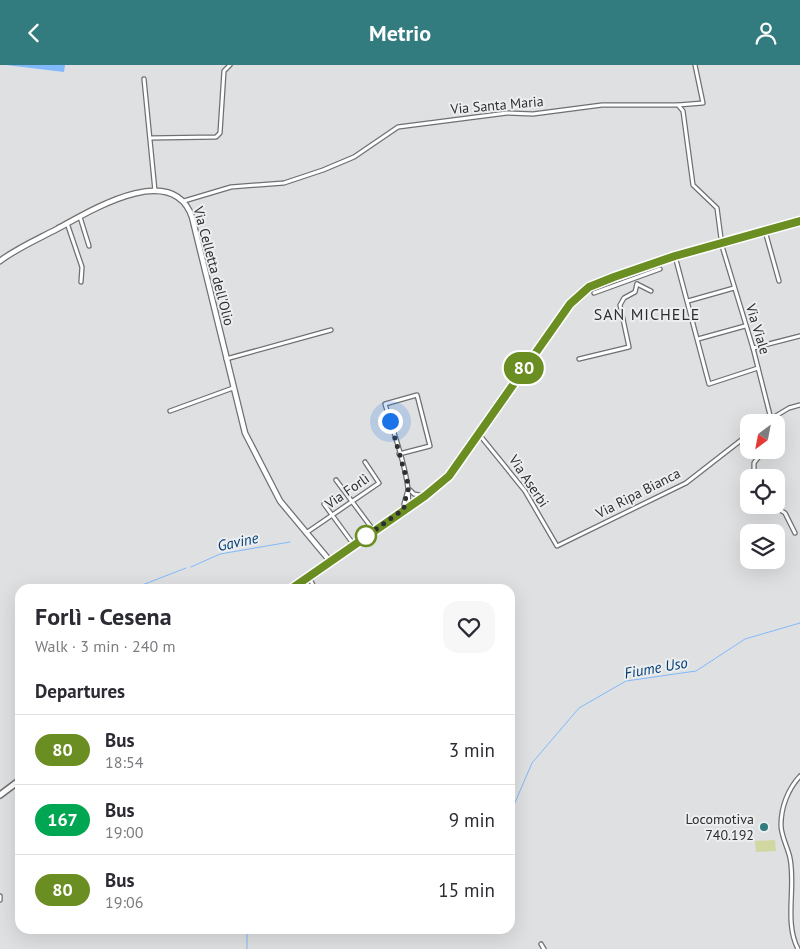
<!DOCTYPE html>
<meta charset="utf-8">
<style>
body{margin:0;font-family:"PT Sans",sans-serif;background:#f7f7f7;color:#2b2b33;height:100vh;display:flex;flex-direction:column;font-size:19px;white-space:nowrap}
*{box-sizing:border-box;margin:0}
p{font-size:16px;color:#7c7c81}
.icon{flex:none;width:28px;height:28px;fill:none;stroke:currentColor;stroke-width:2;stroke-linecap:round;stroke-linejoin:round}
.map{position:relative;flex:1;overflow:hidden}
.panel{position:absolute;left:15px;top:519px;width:500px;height:350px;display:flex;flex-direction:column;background:#fff;border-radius:15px;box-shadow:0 5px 20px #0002}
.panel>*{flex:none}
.badge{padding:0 10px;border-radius:16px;font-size:18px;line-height:32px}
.needle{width:32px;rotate:212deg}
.controls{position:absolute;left:740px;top:349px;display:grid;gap:10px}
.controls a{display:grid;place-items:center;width:45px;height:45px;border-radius:10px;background:#fff;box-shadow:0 5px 20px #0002;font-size:25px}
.you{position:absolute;width:25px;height:25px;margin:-12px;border:4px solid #fff;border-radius:50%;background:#1a73e8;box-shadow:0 0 0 8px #1a73e833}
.map>.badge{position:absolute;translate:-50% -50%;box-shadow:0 0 0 2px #fff}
h2{padding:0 20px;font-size:19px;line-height:45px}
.round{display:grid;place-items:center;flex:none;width:52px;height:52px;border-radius:15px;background:#f7f7f7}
.overview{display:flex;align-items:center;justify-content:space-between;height:85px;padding:0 20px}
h1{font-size:24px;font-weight:800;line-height:38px}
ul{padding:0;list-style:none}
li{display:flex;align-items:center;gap:15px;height:70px;padding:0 20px;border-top:1px solid #e1e1e2}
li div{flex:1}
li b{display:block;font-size:19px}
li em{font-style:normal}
li .badge{min-width:55px;font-weight:700;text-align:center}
header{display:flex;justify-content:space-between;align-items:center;height:65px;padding:0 20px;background:#327b7e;color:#fff;font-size:22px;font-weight:800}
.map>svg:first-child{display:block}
</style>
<header><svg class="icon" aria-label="back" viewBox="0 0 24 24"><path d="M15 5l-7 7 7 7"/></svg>Metrio<svg class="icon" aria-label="person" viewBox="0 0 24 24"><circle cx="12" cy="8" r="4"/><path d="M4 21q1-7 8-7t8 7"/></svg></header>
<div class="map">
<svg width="800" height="884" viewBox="0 0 800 884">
<rect width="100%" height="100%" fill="#dfe0e2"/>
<polygon fill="#d1d7a1" points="775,775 776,786 756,787 755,776"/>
<polygon fill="#81b9fb" points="6,0 65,0 64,7"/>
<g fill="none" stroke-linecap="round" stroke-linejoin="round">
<g stroke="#81b9fb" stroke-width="1">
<polyline points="191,502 220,489 290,477"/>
<polyline points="132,524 186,503"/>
<polyline points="510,749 532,698 579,643 626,616 696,606 745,574 800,558"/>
<polyline points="247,884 247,864"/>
</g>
<defs>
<g id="minor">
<polyline points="144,14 155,126"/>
<polyline points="678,40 703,38 695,0"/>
<polyline points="151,73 216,72 220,68 224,6 230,0"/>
<polyline points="184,136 231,122 284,118 323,105 354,92 398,62 507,48 533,49 602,40 678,40 683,46 693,120 717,143 722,181 753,283 772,358"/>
<polyline points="80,152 89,181"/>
<polyline points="67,158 82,202 81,217"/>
<polyline points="765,166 779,216"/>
<polyline points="675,191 709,319 758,303"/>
<polyline points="637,219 651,226"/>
<polyline points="594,228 660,204"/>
<polyline points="688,236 734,223"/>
<polyline points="698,274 745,261"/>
<polyline points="753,283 800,271"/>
<polyline points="226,294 331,265"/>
<polyline points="579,294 629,282 620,240 624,233 635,227 637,219"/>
<polyline points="170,346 233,323"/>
<polyline points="764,358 789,343 800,340"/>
<polyline points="478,368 525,426 557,481 686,418 749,369"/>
<path d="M399,389L430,381L417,330L385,339C393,366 412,416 408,441"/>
<polyline points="754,412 754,398 764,385"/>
<polyline points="336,415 374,466"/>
<polyline points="410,425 414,429 424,431"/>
<polyline points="324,439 354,480"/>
<polyline points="772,440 785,448 795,468"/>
<polyline points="404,444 404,439 408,425"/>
<polyline points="306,468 379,418 365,397"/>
<polyline points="309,512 315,524"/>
<polyline points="0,831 0,835"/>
<polyline points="541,879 544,884"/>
<path d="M798,884C784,857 796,823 790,793C788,783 781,771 781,760C781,742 788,724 800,711"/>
</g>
<path id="tertiary" d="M0,196C17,183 38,174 57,164C90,146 172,95 192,152L245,368L280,436L330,496"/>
<g id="secondary">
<polyline points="291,524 425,431 449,411 570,239 584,225 614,212 675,191 800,156"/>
<polyline points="0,730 20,715"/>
</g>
</defs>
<use href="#minor" stroke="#6f7072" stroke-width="5.5"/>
<use href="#tertiary" stroke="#6f7072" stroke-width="7"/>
<use href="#secondary" stroke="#6f7072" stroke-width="8"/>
<use href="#minor" stroke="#fff" stroke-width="3"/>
<use href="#tertiary" stroke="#fff" stroke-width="4.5"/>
<use href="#secondary" stroke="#fff" stroke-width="5"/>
</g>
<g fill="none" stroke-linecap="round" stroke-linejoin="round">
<defs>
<polyline id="line" points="291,524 425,431 449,411 570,239 589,222 614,212 675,191 800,156"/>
</defs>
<use href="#line" stroke="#fff" stroke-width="11"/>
<use href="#line" stroke="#6b8e23" stroke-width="8"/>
<polyline stroke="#2e2f2f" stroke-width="5" stroke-dasharray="0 9" points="366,471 364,473 404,444 404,439 409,422 390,356"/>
</g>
<circle fill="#fff" stroke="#6b8e23" stroke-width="2.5" cx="366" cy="471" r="10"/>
<circle fill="#327b7e" stroke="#eceeef" stroke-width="2" cx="764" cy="762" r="5"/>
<g text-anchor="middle" stroke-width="4" stroke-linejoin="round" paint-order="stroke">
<g font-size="14" fill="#2e2f2f" stroke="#eceeef">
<text transform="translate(497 40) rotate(-5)" y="5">Via Santa Maria</text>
<text transform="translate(214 201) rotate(75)" y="5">Via Celletta dell'Olio</text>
<text transform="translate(758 264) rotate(73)" y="5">Via Viale</text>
<text transform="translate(529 416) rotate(56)" y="5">Via Aserbi</text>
<text transform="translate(347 426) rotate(-35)" y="5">Via Forlì</text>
<text transform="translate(638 428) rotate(-27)" y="5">Via Ripa Bianca</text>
</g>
<g font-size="14" fill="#2e2f2f" stroke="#eceeef" text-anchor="end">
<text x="754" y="759">Locomotiva<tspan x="754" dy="16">740.192</tspan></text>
</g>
<g font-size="15" font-style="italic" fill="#003d76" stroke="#eceeef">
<text transform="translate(238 477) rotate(-12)" y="5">Gavine</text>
<text transform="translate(656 603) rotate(-10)" y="5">Fiume Uso</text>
</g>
<g font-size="16" letter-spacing="1" fill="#2e2f2f" stroke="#eceeef">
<text x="647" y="255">SAN MICHELE</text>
</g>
</g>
</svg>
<div class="controls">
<a><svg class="needle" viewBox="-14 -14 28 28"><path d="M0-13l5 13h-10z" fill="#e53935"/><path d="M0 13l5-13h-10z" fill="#7c7c81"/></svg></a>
<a><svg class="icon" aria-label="locate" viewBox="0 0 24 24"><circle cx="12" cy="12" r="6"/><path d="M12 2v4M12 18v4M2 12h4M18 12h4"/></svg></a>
<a><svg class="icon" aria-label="layers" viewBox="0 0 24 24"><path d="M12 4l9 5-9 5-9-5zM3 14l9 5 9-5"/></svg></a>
</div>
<div class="you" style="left:390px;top:356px"></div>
<b class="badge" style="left:524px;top:303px;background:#6b8e23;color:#fff">80</b>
<section class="panel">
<div class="overview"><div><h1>Forlì - Cesena</h1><p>Walk · 3 min · 240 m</p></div><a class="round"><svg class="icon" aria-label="heart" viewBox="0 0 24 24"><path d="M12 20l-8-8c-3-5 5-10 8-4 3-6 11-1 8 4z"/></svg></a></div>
<h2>Departures</h2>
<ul>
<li><span class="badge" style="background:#6b8e23;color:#fff">80</span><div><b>Bus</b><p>18:54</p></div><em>3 min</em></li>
<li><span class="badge" style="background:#00a651;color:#fff">167</span><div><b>Bus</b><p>19:00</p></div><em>9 min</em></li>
<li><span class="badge" style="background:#6b8e23;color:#fff">80</span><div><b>Bus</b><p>19:06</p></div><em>15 min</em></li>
</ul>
</section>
</div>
